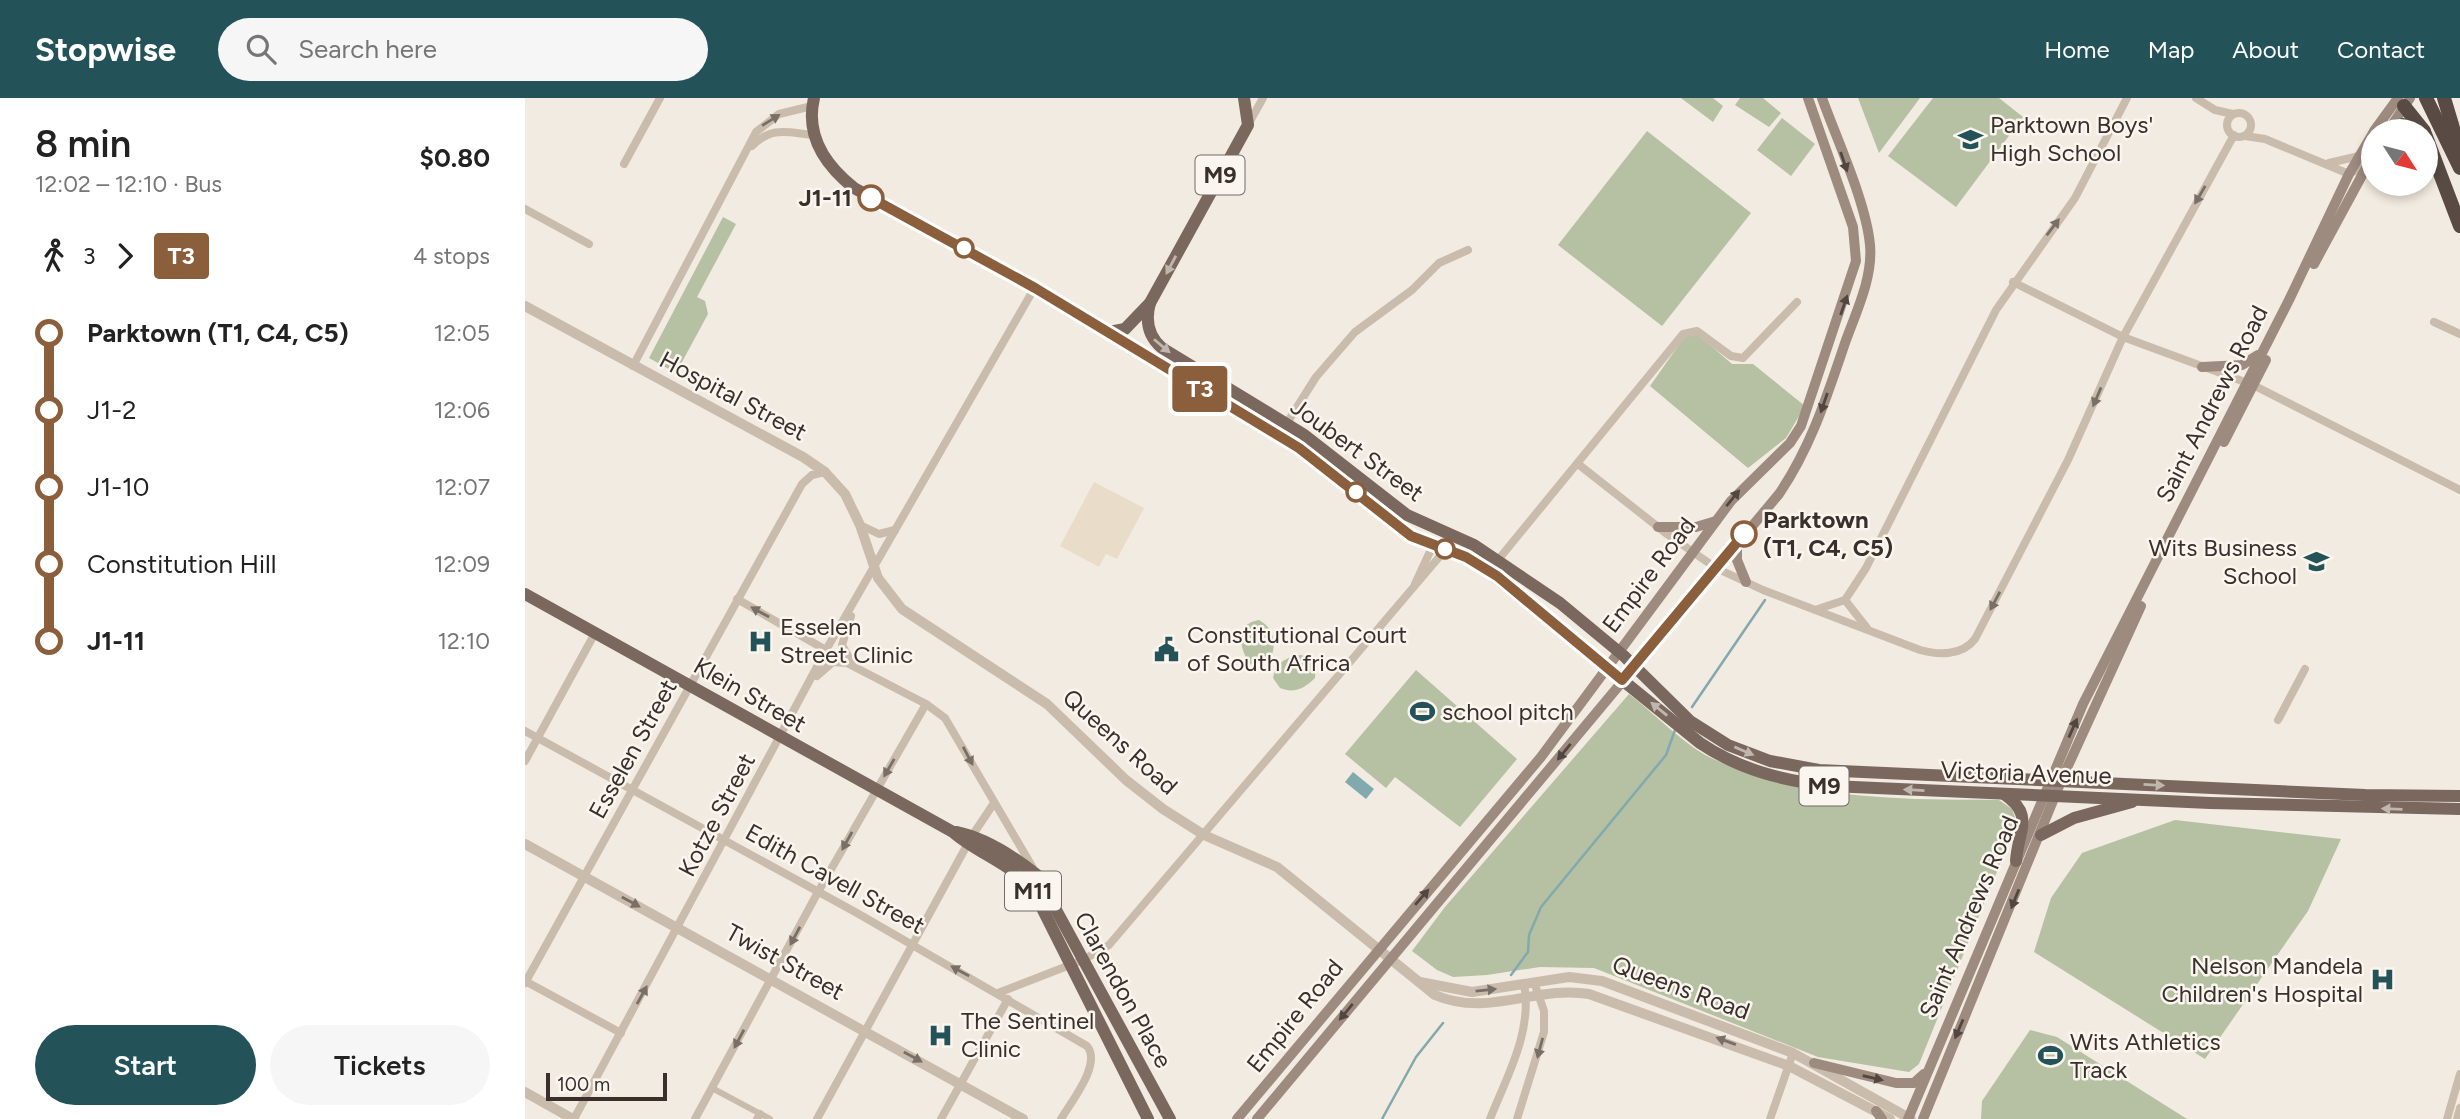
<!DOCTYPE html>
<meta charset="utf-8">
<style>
body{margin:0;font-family:Figtree,sans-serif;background:#f6f6f6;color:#222;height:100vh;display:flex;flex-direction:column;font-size:26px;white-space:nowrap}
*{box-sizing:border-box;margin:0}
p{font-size:23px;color:#767676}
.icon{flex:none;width:38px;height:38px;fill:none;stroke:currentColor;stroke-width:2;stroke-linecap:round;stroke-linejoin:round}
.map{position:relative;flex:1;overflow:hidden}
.side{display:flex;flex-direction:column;background:#fff;width:525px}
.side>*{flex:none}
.badge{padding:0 14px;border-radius:5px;font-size:24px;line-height:46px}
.needle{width:46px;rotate:126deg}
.controls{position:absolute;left:1836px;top:21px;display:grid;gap:14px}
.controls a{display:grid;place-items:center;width:77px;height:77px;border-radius:50%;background:#fff;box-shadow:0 4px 10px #0003;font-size:35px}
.scale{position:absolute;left:21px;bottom:18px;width:121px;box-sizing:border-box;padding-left:7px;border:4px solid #39302b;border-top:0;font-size:19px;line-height:24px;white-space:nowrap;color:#39302b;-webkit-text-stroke:5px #faf5ee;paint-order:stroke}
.map>.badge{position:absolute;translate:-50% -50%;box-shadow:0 0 0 4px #fff}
.legs{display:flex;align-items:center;gap:10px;height:77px;padding:0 35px;font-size:23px}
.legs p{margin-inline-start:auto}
.headline{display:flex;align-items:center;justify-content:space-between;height:119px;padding:0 35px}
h1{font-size:38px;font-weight:600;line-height:52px}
.cta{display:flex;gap:14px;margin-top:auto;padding:14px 35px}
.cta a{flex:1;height:80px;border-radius:42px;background:#235358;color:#fff;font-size:28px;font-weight:600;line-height:80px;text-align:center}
.cta a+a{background:#f6f6f6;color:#222}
ul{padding:0 35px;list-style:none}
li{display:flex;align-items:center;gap:24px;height:77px;font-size:26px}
li i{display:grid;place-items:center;width:10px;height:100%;margin:0 9px;background:currentColor}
li i::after{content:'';width:18px;height:18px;margin:-9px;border:5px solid;border-radius:50%;background:#fff}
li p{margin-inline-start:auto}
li:first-child i{background:linear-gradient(#0000 50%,currentColor 0)}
li:last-child i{background:linear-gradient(currentColor 50%,#0000 0)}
header{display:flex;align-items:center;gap:42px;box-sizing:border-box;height:98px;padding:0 35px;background:#235358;color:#fff}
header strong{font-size:33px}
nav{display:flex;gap:38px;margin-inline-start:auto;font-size:24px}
.search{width:490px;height:63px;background:#f6f6f6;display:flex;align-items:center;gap:18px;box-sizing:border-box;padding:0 24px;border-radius:38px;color:#767676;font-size:26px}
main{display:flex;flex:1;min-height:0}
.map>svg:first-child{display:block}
</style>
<header>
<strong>Stopwise</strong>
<div class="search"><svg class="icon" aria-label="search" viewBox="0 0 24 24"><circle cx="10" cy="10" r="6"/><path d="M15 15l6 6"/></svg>Search here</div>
<nav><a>Home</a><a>Map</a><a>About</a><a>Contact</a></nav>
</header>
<main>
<section class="side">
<div class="headline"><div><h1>8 min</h1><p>12:02 – 12:10 · Bus</p></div><b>$0.80</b></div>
<div class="legs"><svg class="icon" aria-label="walk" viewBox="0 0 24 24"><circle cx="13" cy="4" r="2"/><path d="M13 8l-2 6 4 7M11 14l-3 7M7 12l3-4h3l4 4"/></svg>3<svg class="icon" aria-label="forward" viewBox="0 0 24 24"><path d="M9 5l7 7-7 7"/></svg><b class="badge" style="background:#8b5e3c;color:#fff">T3</b><p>4 stops</p></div>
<ul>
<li><i style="color:#8b5e3c"></i><b>Parktown (T1, C4, C5)</b><p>12:05</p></li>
<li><i style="color:#8b5e3c"></i><span>J1-2</span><p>12:06</p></li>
<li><i style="color:#8b5e3c"></i><span>J1-10</span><p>12:07</p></li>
<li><i style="color:#8b5e3c"></i><span>Constitution Hill</span><p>12:09</p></li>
<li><i style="color:#8b5e3c"></i><b>J1-11</b><p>12:10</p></li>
</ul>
<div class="cta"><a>Start</a><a>Tickets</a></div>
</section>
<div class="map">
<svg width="1935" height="1021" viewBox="0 0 1935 1021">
<rect width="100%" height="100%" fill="#f2ebe1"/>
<g fill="#b5c1a2">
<polygon points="1156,0 1188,0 1198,8 1188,24"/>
<polygon points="1215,0 1238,0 1256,15 1244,29 1210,7"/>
<polygon points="1333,0 1395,0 1354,55"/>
<polygon points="1408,0 1474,0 1498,19 1431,109 1363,58"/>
<polygon points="1257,20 1290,46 1266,78 1232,52"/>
<polygon points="1122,33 1226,115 1137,228 1033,147"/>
<polygon points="198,119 211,126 172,199 180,203 183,216 151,275 124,260"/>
<polygon points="1170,234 1207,266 1228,266 1280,308 1261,340 1223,370 1125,288 1158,241"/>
<path d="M734,522C750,531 752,546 745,562L732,568L725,566C714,550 709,526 734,522Z"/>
<path d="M775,557L782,558L791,565L790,580C780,590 769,596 755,590L748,580C751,564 760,560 775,557Z"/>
<polygon points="891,572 992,661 935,729 870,679 861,690 820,656"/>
<path d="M1104,596C1126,613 1160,647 1184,659C1275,702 1376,702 1474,702L1487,711L1492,724L1394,966L1384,974L1293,959L1069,870L1015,869L962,877L928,879L912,872L887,853L920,809Z"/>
<polygon points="1650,722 1816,741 1783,813 1680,961 1509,854 1526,800 1557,755"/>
<polygon points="1505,932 1532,939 1662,1021 1456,1021 1457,1003"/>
</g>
<polygon fill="#e9dcc9" points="569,384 619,410 592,461 581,456 574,469 535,448"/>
<polygon fill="#82aaae" points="828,674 849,691 841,701 820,684"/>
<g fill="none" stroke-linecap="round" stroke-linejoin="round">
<g stroke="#82aaae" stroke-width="2.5">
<polyline points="1167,609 1240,502"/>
<polyline points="986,877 1003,854 1004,837 1016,809 1141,657 1150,632"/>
<polyline points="857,1021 891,959 918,925"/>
</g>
<polyline stroke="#cabcad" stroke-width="6" points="187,990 245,1021"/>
<g stroke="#cabcad" stroke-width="8">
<polyline points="1671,0 1690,12 1708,16"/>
<circle cx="1714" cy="27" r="12"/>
<polyline points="724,25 738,0"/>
<polyline points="1720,38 1740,41 1824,76 1842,67"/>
<path d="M227,48C247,27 264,35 289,37"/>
<polyline points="1804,65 1834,58"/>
<polyline points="99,66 135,0"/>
<polyline points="0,111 64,146"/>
<polyline points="1488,184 1598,239 1728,287 1935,392"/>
<polyline points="1909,224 1935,236"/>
<polyline points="108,268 231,34 254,16 287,8"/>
<polyline points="762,325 791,279 830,234 887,192 914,165 943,152"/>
<path d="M1053,366L1142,436L1191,470L1238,492L1395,552C1413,557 1437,558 1450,541L1543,362L1598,239L1709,37"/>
<polyline points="335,427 354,436 370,432"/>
<polyline points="973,462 1158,236 1172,233 1206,258 1218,260 1272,204"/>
<polyline points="890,486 908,447"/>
<polyline points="212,501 301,552"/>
<polyline points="1320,502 1342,530"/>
<polyline points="1290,512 1320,502 1341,470 1471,212 1550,100 1602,0"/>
<polyline points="326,518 317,547 328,567"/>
<polyline points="292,578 308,564 322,565 401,606 420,620 508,770"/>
<polyline points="1753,622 1780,571"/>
<path d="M0,633L332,815L562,948C577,966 546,1004 536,1021"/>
<polyline points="0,663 70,535"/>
<polyline points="0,883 96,935"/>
<polyline points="0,885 277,386 287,377 300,374"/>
<polyline points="473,895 558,862 584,847 921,451"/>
<polyline points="49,1021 301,552 510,189"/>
<polyline points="170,1021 293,794 401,606"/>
<polyline points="232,1021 235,1016"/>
<polyline points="292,1021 447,738 469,705"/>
<polyline points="416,1021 483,901"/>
<path d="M965,1021C982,978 1008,933 999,886"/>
<polyline points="992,1021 1019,934 1019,913 1009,884"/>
<polyline points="1245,1021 1268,955"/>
<polyline points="1922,1021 1935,976"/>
<polyline points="1932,1021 1935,1010"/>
</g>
<g stroke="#cabcad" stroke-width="10">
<path d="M0,208L278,359L300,374L320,396L335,427L353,480L377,511L522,606L601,682L638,711L679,737L752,769L910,897C963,920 1011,887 1064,896L1264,968L1365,1021"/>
<polyline points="0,746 498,1021"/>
<polyline points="895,884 947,894 1044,879 1077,883 1268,955 1386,1021"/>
<polyline points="0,994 48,1021"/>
</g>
<g stroke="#9e8b7f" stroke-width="10">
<polyline points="1849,33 1873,0"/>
<polyline points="1863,33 1885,0"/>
<polyline points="1789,166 1848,57"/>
<polyline points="1677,269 1717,267 1733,257"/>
<polyline points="1699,344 1741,262"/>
<polyline points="1133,429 1171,429 1191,423"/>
<polyline points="1212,445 1212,462 1221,484"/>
<polyline points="1289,965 1371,985 1389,985 1399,976"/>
<polyline points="1351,1013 1357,1021"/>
<polyline points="712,1021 1016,659 1206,403 1265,345 1276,328 1331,163 1328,129 1283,0"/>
<path d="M732,1021L1254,396C1286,349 1302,298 1320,245C1331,214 1348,180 1345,147C1341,104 1312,42 1297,0"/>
<polyline points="1383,1021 1558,606 1764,202 1824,76 1848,35"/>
<polyline points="1398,1021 1536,683 1616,508"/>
</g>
<g stroke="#7a685e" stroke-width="12">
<path d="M289,0C280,38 300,67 329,90L510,189L774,350L886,438L954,466L1175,645C1215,672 1259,683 1306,688L1685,705L1935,711"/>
<path d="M625,205C620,223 623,238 637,250L778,336L882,417L949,447L1035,505L1099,558L1165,623L1203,647L1245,663L1294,672L1840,697L1935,698"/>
<polyline points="584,234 600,231 625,205 723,27 719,0"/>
<path d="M0,496L428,734C455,758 494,767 512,800L623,1021"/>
<path d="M1479,696C1510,717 1493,732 1491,763"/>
<path d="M431,734C461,740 488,758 512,777L645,1021"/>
<polyline points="1516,737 1549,720 1607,704"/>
</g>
<g stroke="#594b43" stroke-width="14">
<polyline points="1901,0 1935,70"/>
<polyline points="1919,0 1934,50"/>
<polyline points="1879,8 1899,33"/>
<polyline points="1865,30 1878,27 1895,33"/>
<polyline points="1900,36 1935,128"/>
</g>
</g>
<defs><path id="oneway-solid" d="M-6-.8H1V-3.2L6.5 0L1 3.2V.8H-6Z" transform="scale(1.75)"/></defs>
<g fill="#7a6f66">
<use href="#oneway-solid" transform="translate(246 22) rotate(-32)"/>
<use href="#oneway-solid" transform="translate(1675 97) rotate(120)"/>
<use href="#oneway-solid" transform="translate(1528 129) rotate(-53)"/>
<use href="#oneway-solid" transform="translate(1572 299) rotate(113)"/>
<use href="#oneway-solid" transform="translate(1470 503) rotate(118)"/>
<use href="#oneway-solid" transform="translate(235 514) rotate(-151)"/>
<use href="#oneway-solid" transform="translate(443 658) rotate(62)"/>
<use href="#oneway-solid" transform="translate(364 670) rotate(120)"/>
<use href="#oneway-solid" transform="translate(322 743) rotate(119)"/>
<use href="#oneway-solid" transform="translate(106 804) rotate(29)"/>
<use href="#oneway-solid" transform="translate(270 838) rotate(118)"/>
<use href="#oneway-solid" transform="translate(435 873) rotate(-151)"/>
<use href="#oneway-solid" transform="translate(961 892) rotate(-6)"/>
<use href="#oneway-solid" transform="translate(117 897) rotate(-61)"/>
<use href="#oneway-solid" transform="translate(214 941) rotate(118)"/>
<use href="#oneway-solid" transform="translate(1201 943) rotate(-160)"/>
<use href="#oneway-solid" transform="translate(1015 950) rotate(105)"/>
<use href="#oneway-solid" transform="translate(388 959) rotate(29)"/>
</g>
<g fill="#524740">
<use href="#oneway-solid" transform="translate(1319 64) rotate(71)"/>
<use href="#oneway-solid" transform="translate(1319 207) rotate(-71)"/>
<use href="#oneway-solid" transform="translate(1299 305) rotate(109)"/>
<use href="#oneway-solid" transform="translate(1208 400) rotate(-51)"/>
<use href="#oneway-solid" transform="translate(1548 630) rotate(-66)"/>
<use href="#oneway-solid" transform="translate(1039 654) rotate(129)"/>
<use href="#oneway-solid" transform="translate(897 799) rotate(-49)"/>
<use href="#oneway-solid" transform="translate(1490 801) rotate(112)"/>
<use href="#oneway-solid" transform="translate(821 914) rotate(130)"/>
<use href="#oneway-solid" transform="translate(1434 931) rotate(113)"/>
<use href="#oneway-solid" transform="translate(1348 980) rotate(13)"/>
</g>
<g fill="#c0b6ad">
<use href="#oneway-solid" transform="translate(646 167) rotate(118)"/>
<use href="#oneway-solid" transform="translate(637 248) rotate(40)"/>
<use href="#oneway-solid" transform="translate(1134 611) rotate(-141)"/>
<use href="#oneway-solid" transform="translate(1219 653) rotate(23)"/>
<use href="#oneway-solid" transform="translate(1629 687) rotate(3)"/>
<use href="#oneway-solid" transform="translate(1389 692) rotate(-177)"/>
<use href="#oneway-solid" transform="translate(1867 711) rotate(-178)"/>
</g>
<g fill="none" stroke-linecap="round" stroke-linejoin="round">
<defs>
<polyline id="line-1" points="346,100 510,190 774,350 886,438 941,459 972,478 1097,582 1219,436"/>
</defs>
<use href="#line-1" stroke="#fff" stroke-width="16"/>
<use href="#line-1" stroke="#8b5e3c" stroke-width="10"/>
</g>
<defs>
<symbol id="school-bare" viewBox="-9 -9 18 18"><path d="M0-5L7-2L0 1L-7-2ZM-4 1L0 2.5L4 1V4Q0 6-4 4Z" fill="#235358" stroke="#faf5ee" stroke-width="2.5" paint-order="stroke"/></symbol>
<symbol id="university-bare" viewBox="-9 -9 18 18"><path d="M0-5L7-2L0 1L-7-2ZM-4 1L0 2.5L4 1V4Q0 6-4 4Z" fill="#235358" stroke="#faf5ee" stroke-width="2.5" paint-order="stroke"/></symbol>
<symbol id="hospital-bare" viewBox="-9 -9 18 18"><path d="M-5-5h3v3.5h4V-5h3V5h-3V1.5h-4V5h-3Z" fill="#235358" stroke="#faf5ee" stroke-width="2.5" paint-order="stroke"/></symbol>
<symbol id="civic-bare" viewBox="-9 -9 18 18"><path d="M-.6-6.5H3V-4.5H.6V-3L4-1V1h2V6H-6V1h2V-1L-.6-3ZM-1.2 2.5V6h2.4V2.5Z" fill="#235358" stroke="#faf5ee" stroke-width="2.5" paint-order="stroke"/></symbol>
<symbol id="stadium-bare" viewBox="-9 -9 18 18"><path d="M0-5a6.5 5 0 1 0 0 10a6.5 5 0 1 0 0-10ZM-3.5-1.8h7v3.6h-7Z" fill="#235358" stroke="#faf5ee" stroke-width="2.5" paint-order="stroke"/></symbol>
</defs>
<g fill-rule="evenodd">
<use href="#school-bare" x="1428" y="24" width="35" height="35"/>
<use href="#university-bare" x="1774" y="446" width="35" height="35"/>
<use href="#hospital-bare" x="218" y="526" width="35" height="35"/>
<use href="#civic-bare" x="624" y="534" width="35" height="35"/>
<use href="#stadium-bare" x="880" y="596" width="35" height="35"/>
<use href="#hospital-bare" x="1840" y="864" width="35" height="35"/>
<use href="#hospital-bare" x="398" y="920" width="35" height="35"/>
<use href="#stadium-bare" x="1508" y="940" width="35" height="35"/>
</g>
<g fill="#fff" stroke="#8b5e3c" stroke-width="3.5">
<circle cx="346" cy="100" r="12"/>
<circle cx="439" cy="150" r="9"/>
<circle cx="831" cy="394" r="9"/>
<circle cx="1219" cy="436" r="12"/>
<circle cx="920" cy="451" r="9"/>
</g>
<g text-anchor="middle" stroke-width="5" stroke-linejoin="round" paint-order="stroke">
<g fill="#faf5ee" stroke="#736b66" stroke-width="2">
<rect x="670.5" y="57.5" width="49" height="39" rx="5"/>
<rect x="1274.5" y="668.5" width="49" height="39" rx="5"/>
<rect x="480" y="773.5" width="56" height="39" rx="5"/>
</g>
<g font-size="23" font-weight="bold" fill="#39302b">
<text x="695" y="85">M9</text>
<text x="1299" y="696">M9</text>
<text x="508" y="801">M11</text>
</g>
<g font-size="24" fill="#39302b" stroke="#faf5ee" text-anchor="start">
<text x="1465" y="35">Parktown Boys'<tspan x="1465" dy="28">High School</tspan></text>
<text x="1772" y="458" text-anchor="end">Wits Business<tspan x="1772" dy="28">School</tspan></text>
<text x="255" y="537">Esselen<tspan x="255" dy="28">Street Clinic</tspan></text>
<text x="662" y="545">Constitutional Court<tspan x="662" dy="28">of South Africa</tspan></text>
<text x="917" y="622">school pitch</text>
<text x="1838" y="876" text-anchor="end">Nelson Mandela<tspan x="1838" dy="28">Children's Hospital</tspan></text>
<text x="436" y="931">The Sentinel<tspan x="436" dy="28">Clinic</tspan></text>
<text x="1545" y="952">Wits Athletics<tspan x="1545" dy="28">Track</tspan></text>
</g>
<g font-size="24" font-weight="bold" fill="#39302b" stroke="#faf5ee" text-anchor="end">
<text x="327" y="108">J1-11</text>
<text x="1238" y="430" text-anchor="start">Parktown<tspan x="1238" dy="28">(T1, C4, C5)</tspan></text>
</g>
<g font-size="24" fill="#39302b" stroke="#faf5ee">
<text transform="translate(208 298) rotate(28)" y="8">Hospital Street</text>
<text transform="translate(1687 306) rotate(-63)" y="8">Saint Andrews Road</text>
<text transform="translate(832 352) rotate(36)" y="8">Joubert Street</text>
<text transform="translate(1124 477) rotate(-53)" y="8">Empire Road</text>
<text transform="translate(225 597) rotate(30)" y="8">Klein Street</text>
<text transform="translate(595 644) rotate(42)" y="8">Queens Road</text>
<text transform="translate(108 651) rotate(-61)" y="8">Esselen Street</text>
<text transform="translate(1501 675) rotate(2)" y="8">Victoria Avenue</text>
<text transform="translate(192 717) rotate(-62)" y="8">Kotze Street</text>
<text transform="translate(310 781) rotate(29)" y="8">Edith Cavell Street</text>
<text transform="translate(1444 819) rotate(-67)" y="8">Saint Andrews Road</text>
<text transform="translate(260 864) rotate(29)" y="8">Twist Street</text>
<text transform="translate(1156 890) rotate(20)" y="8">Queens Road</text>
<text transform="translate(598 892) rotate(61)" y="8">Clarendon Place</text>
<text transform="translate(770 918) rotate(-51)" y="8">Empire Road</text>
</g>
</g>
</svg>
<div class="controls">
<a><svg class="needle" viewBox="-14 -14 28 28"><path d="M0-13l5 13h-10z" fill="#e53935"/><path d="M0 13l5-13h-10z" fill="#767676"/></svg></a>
</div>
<div class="scale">100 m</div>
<b class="badge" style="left:675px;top:291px;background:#8b5e3c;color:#fff">T3</b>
</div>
</main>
